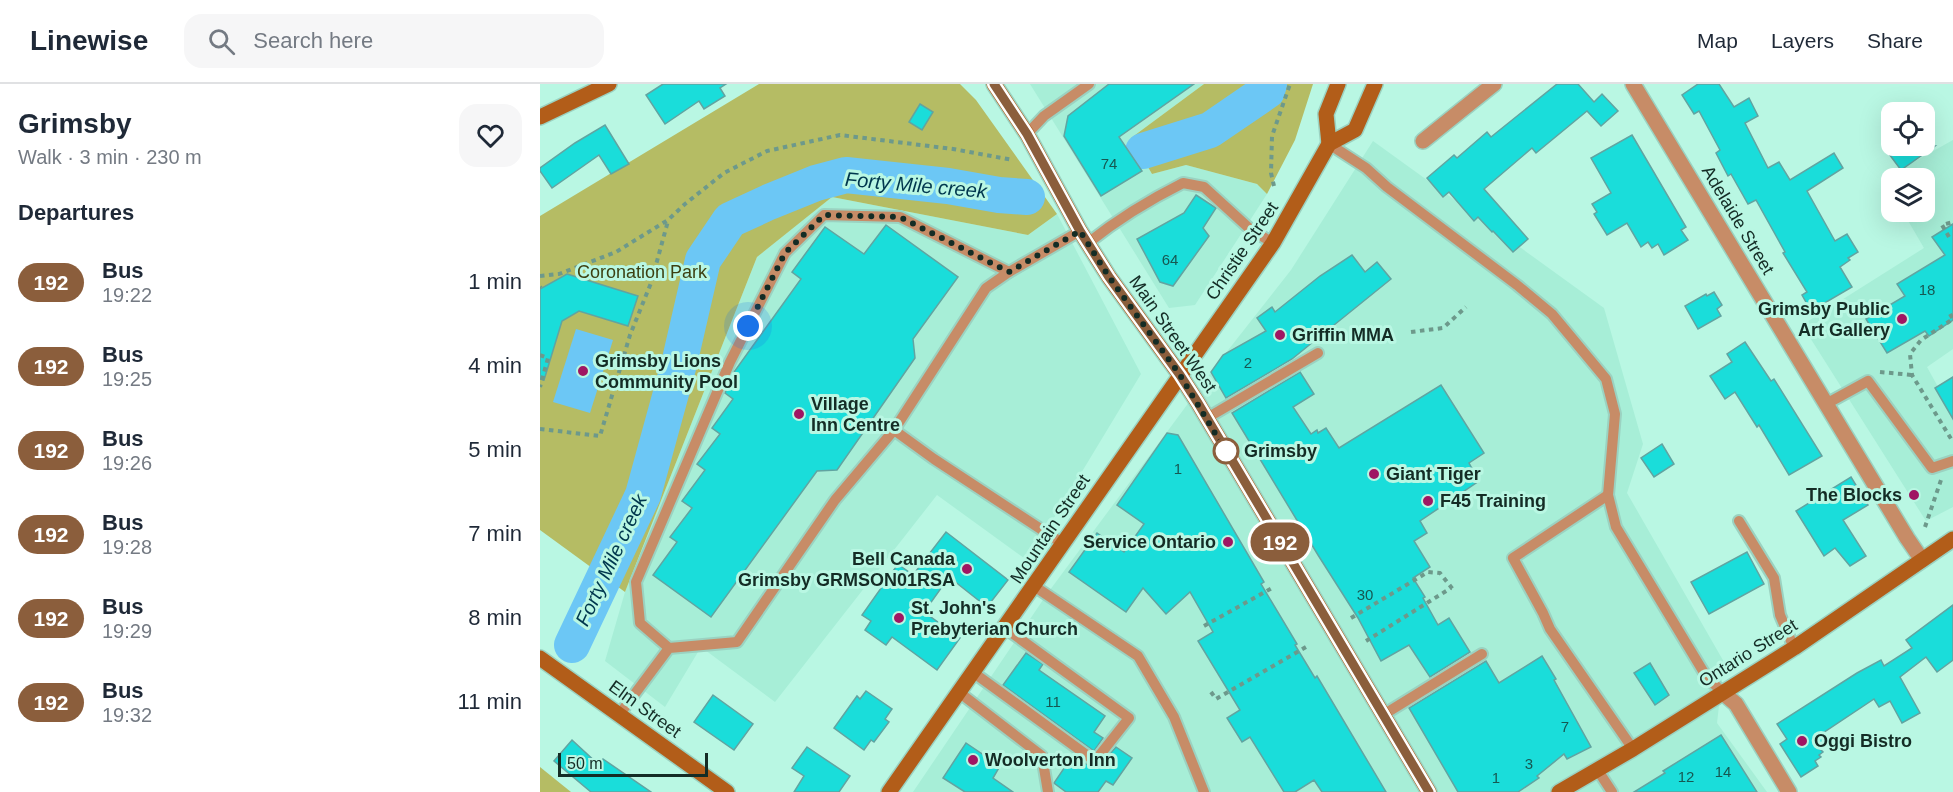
<!DOCTYPE html>
<meta charset="utf-8">
<style>
body{margin:0;font-family:Helvetica,sans-serif;background:#f6f6f7;color:#1f2937;height:100vh;display:flex;flex-direction:column;font-size:22px;white-space:nowrap}
*{box-sizing:border-box;margin:0}
p{font-size:20px;color:#747a83}
.icon{flex:none;width:33px;height:33px;fill:none;stroke:currentColor;stroke-width:2;stroke-linecap:round;stroke-linejoin:round}
.map{position:relative;flex:1;overflow:hidden}
.panel{display:flex;flex-direction:column;background:#fff;width:540px}
.panel>*{flex:none}
.badge{padding:0 12px;border-radius:20px;font-size:21px;line-height:39px}
.buttons{position:absolute;left:1341px;top:18px;display:grid;gap:12px}
.buttons a{display:grid;place-items:center;width:54px;height:54px;border-radius:12px;background:#fff;box-shadow:0 6px 24px #0002;font-size:30px}
.scale{position:absolute;left:18px;bottom:15px;width:150px;box-sizing:border-box;padding-left:6px;border:3px solid #142c25;border-top:0;font-size:16px;line-height:21px;white-space:nowrap;color:#142c25;-webkit-text-stroke:4px #b9f7e3;paint-order:stroke}
.you{position:absolute;width:30px;height:30px;margin:-15px;border:4px solid #fff;border-radius:50%;background:#1a73e8;box-shadow:0 0 0 9px #1a73e833}
.map>.badge{position:absolute;translate:-50% -50%;box-shadow:0 0 0 3px #fff}
h2{padding:0 18px;font-size:22px;line-height:54px}
.round{display:grid;place-items:center;flex:none;width:63px;height:63px;border-radius:18px;background:#f6f6f7}
.summary{display:flex;align-items:center;justify-content:space-between;height:102px;padding:0 18px}
h1{font-size:28px;font-weight:800;line-height:45px}
ul{padding:0;list-style:none}
li{display:flex;align-items:center;gap:18px;height:84px;padding:0 18px}
li div{flex:1}
li b{display:block;font-size:22px}
li em{font-style:normal}
li .badge{min-width:66px;font-weight:700;text-align:center}
header{display:flex;align-items:center;gap:36px;box-sizing:border-box;height:84px;padding:0 30px;background:#fff;border-bottom:2px solid #e0e1e3}
header strong{font-size:28px}
nav{display:flex;gap:33px;margin-inline-start:auto;font-size:21px}
.search{width:420px;height:54px;background:#f6f6f7;display:flex;align-items:center;gap:15px;box-sizing:border-box;padding:0 21px;border-radius:18px;color:#747a83;font-size:22px}
main{display:flex;flex:1;min-height:0}
.map>svg:first-child{display:block}
</style>
<header>
<strong>Linewise</strong>
<div class="search"><svg class="icon" aria-label="search" viewBox="0 0 24 24"><circle cx="10" cy="10" r="6"/><path d="M15 15l6 6"/></svg>Search here</div>
<nav><a>Map</a><a>Layers</a><a>Share</a></nav>
</header>
<main>
<section class="panel">
<div class="summary"><div><h1>Grimsby</h1><p>Walk · 3 min · 230 m</p></div><a class="round"><svg class="icon" aria-label="heart" viewBox="0 0 24 24"><path d="M12 20l-8-8c-3-5 5-10 8-4 3-6 11-1 8 4z"/></svg></a></div>
<h2>Departures</h2>
<ul>
<li><span class="badge" style="background:#8b5e3c;color:#fff">192</span><div><b>Bus</b><p>19:22</p></div><em>1 min</em></li>
<li><span class="badge" style="background:#8b5e3c;color:#fff">192</span><div><b>Bus</b><p>19:25</p></div><em>4 min</em></li>
<li><span class="badge" style="background:#8b5e3c;color:#fff">192</span><div><b>Bus</b><p>19:26</p></div><em>5 min</em></li>
<li><span class="badge" style="background:#8b5e3c;color:#fff">192</span><div><b>Bus</b><p>19:28</p></div><em>7 min</em></li>
<li><span class="badge" style="background:#8b5e3c;color:#fff">192</span><div><b>Bus</b><p>19:29</p></div><em>8 min</em></li>
<li><span class="badge" style="background:#8b5e3c;color:#fff">192</span><div><b>Bus</b><p>19:32</p></div><em>11 min</em></li>
</ul>
</section>
<div class="map">
<svg width="1413" height="708" viewBox="0 0 1413 708">
<rect width="100%" height="100%" fill="#b9f7e3"/>
<g fill="#a7eed7">
<polygon points="490,0 664,0 591,54 612,90 646,81 717,100 727,110 655,221 629,224"/>
<polygon points="1413,56 1413,265 1387,283 1413,330 1413,423 1386,437 1262,241 1384,164 1363,128 1384,128 1384,94 1352,94 1351,109 1343,95"/>
<polygon points="833,57 1064,224 1103,360 1087,409 1184,578 1177,639 1227,708 373,708 507,510 678,279 751,186"/>
<polygon points="292,113 488,151 517,130 601,290 488,477 397,411 235,618 161,563 125,623 65,577 85,508 217,173"/>
</g>
<g fill="#b5bc64">
<polygon points="219,0 420,0 436,16 517,130 488,151 292,113 217,173 85,508 0,446 0,132"/>
<polygon points="664,0 773,0 755,56 727,110 717,100 646,81 612,90 591,54"/>
<polygon points="0,683 31,708 0,708"/>
</g>
<polygon fill="#6cc7f5" points="36,245 73,256 50,329 13,318"/>
<g fill="none" stroke-linecap="round" stroke-linejoin="round">
<g stroke="#6cc7f5" stroke-width="36">
<polyline points="603,67 670,46 727,7 729,0"/>
<polyline points="32,561 103,411 139,280 163,176 190,136 229,118 276,99 306,91 408,102 459,111 487,113"/>
</g>
</g>
<g fill="#1addda" stroke="#61a4a1" stroke-width="1.5">
<polygon points="123,0 186,0 180,4 185,12 164,25 159,17 125,40 106,11"/>
<polygon points="569,0 654,0 579,53 602,87 561,112 524,52 528,32"/>
<polygon points="1017,0 1038,0 1054,18 1062,10 1078,27 1061,42 1047,27 996,69 992,64 944,105 988,155 973,168 953,147 952,148 938,133 934,137 909,108 903,113 887,94 914,71 917,74 947,48 951,53"/>
<polygon points="1158,0 1179,0 1194,23 1209,14 1218,32 1205,39 1228,84 1239,78 1250,96 1294,69 1303,84 1267,107 1295,157 1307,150 1318,168 1308,174 1310,176 1300,183 1312,203 1271,227 1262,211 1267,208 1243,169 1245,168 1216,116 1208,120 1191,90 1188,92 1176,69 1180,66 1159,27 1154,30 1142,11"/>
<polygon points="380,20 393,28 382,46 369,38"/>
<polygon points="65,41 89,80 71,90 59,71 12,104 0,87 0,84 35,59"/>
<polygon points="1092,51 1146,143 1141,146 1148,156 1124,171 1118,160 1112,164 1108,158 1101,163 1087,139 1067,151 1054,130 1057,128 1052,120 1071,109 1051,74"/>
<polygon points="1343,62 1395,62 1361,86"/>
<polygon points="656,111 676,124 663,144 669,152 633,202 620,198 597,155 644,129"/>
<polygon points="1413,140 1413,236 1389,252 1385,247 1347,269 1326,235 1365,212 1357,200 1405,171 1392,153"/>
<polygon points="346,141 418,193 373,255 375,274 297,386 277,387 171,533 113,491 137,458 130,453 152,424 142,417 165,386 157,380 180,350 172,344 193,315 185,309 194,288 261,195 252,188 285,143 324,170"/>
<polygon points="812,171 825,188 837,178 851,195 752,275 686,314 671,288 683,271 726,247 717,234 732,223 735,228 780,192"/>
<polygon points="27,190 98,212 88,242 39,227 22,237 4,296 0,295 0,205"/>
<polygon points="1174,208 1182,221 1177,225 1181,232 1158,245 1145,222 1166,210 1167,212"/>
<polygon points="1205,258 1231,297 1234,295 1282,372 1249,391 1219,341 1217,343 1195,308 1185,315 1170,292 1192,278 1187,270"/>
<polygon points="760,288 774,310 753,323 771,350 777,346 778,349 786,344 799,364 901,301 944,369 929,379 939,397 880,437 887,449 874,457 890,483 873,494 885,513 883,514 898,541 909,534 930,568 890,593 869,561 841,577 818,534 778,471 692,329"/>
<polygon points="1413,293 1413,335 1395,304"/>
<polygon points="627,349 638,351 724,498 721,500 757,560 755,561 775,594 777,592 846,708 782,708 774,696 755,708 744,708 710,653 702,658 687,634 700,626 658,557 673,548 650,508 626,530 603,504 586,528 529,488 557,449 584,468 604,440 577,421"/>
<polygon points="1122,360 1134,380 1114,393 1101,374"/>
<polygon points="1311,393 1328,421 1303,436 1326,472 1310,482 1295,464 1284,472 1256,427"/>
<polygon points="406,448 468,496 447,523 409,493 384,528 420,554 397,586 352,553 346,561 325,546 331,537 322,531 358,480 373,491"/>
<polygon points="1207,468 1224,500 1169,530 1151,498"/>
<polygon points="1413,521 1413,576 1397,588 1386,573 1360,593 1380,629 1362,639 1350,617 1339,623 1334,615 1283,649 1282,663 1280,665 1283,668 1279,671 1281,673 1275,677 1278,682 1261,693 1240,660 1247,655 1237,640 1317,589 1341,576 1344,582 1372,564 1366,556"/>
<polygon points="486,569 503,580 499,586 565,632 554,648 563,654 554,667 463,601"/>
<polygon points="1002,572 1016,595 1014,596 1051,663 1027,675 1024,670 997,692 999,694 978,708 918,708 869,624 946,577 959,599"/>
<polygon points="1110,579 1129,611 1115,621 1094,589"/>
<polygon points="326,607 352,625 345,635 349,638 334,658 331,656 324,666 294,644 317,612 320,615"/>
<polygon points="173,611 213,640 194,666 154,638"/>
<polygon points="1181,651 1217,708 1094,708 1125,689 1123,687"/>
<polygon points="32,656 59,681 63,675 111,708 51,708 14,677"/>
<polygon points="426,659 460,682 453,694 473,708 425,708 403,694"/>
<polygon points="267,663 310,692 299,708 254,708 264,692 252,684"/>
<polygon points="576,663 592,674 573,701 566,697 558,708 526,708 514,699 533,671 551,683 557,684"/>
</g>
<g fill="none" stroke-linecap="round" stroke-linejoin="round">
<defs>
<g id="lane">
<polyline points="487,50 504,32 549,0"/>
<polyline points="789,60 826,84 847,103 977,201 1012,230 1066,295 1075,330 1068,411 1076,443 1166,592 1182,608"/>
<path d="M548,159C578,135 609,116 643,99L664,103L710,145L733,159"/>
<polyline points="1286,320 1328,297 1392,384 1413,377"/>
<polyline points="667,334 778,269"/>
<polyline points="354,346 394,375 522,459"/>
<polyline points="1068,411 973,474 1003,529 1010,545 1093,665"/>
<polyline points="1199,437 1234,494 1240,531 1254,564"/>
<polyline points="494,502 598,572 634,633 664,708"/>
<polyline points="129,564 100,539 96,498 190,278 245,169 284,131 360,133 469,188"/>
<polyline points="434,589 555,677 589,634 465,544"/>
<polyline points="420,609 502,672 508,708"/>
<polyline points="79,631 129,564 197,558 295,416 354,346 446,204 469,188 540,147"/>
<polyline points="843,631 942,570"/>
<polyline points="1057,685 1072,708"/>
</g>
<g id="street">
<polyline points="1093,0 1367,454 1382,476"/>
<polyline points="883,57 954,0"/>
<polyline points="1182,608 1196,620 1249,708"/>
</g>
<g id="secondary">
<polyline points="454,0 487,50 540,147 569,193 640,291 658,319 889,708"/>
<polyline points="0,33 69,0"/>
<polyline points="789,60 786,30 798,0"/>
<polyline points="0,574 187,708"/>
<polyline points="349,708 733,159 789,60 815,46 835,0"/>
<polyline points="1019,708 1093,665 1254,564 1413,455"/>
</g>
</defs>
<use href="#lane" stroke="#9bd2c1" stroke-width="14"/>
<use href="#street" stroke="#9bd2c1" stroke-width="18"/>
<use href="#secondary" stroke="#9bd2c1" stroke-width="18"/>
<g stroke="#6d998b" stroke-width="4" stroke-dasharray="4.5 4.5" stroke-linecap="butt">
<polyline points="734,102 731,89 732,52 750,0"/>
<polyline points="1409,153 1402,141 1413,138"/>
<polyline points="0,192 19,190 76,168 128,136 145,120 184,89 227,67 300,51 413,65 473,76"/>
<polyline points="0,203 1,204"/>
<polyline points="1410,230 1413,235 1381,256 1370,270 1372,291 1413,358"/>
<polyline points="871,248 903,244 926,223"/>
<polyline points="0,271 8,274 0,303"/>
<polyline points="1340,288 1372,291"/>
<polyline points="0,345 60,352 90,251 111,199 128,137"/>
<polyline points="1385,443 1401,396"/>
<polyline points="811,534 888,488 900,489 915,508"/>
<polyline points="664,542 732,504"/>
<polyline points="826,557 911,504"/>
<polyline points="671,608 676,615 766,563"/>
</g>
<use href="#lane" stroke="#c78c67" stroke-width="10"/>
<use href="#street" stroke="#c78c67" stroke-width="15"/>
<use href="#secondary" stroke="#b25d19" stroke-width="15"/>
</g>
<g fill="none" stroke-linecap="round" stroke-linejoin="round">
<defs>
<polyline id="line" points="454,0 487,50 540,147 569,193 640,291 658,319 889,708"/>
</defs>
<use href="#line" stroke="#fff" stroke-width="14"/>
<use href="#line" stroke="#8b5e3c" stroke-width="9"/>
<polyline stroke="#142c25" stroke-width="6" stroke-dasharray="0 10.8" points="208,242 245,169 284,131 360,133 469,188 540,147 569,193 640,291 687,369 686,367"/>
</g>
<g fill="#9f1663" stroke="#b9f7e3" stroke-width="2">
<circle cx="1362" cy="235" r="6"/>
<circle cx="740" cy="251" r="6"/>
<circle cx="43" cy="287" r="6"/>
<circle cx="259" cy="330" r="6"/>
<circle cx="834" cy="390" r="6"/>
<circle cx="1374" cy="411" r="6"/>
<circle cx="888" cy="417" r="6"/>
<circle cx="688" cy="458" r="6"/>
<circle cx="427" cy="485" r="6"/>
<circle cx="359" cy="534" r="6"/>
<circle cx="1262" cy="657" r="6"/>
<circle cx="433" cy="676" r="6"/>
</g>
<circle fill="#fff" stroke="#8b5e3c" stroke-width="3" cx="686" cy="367" r="12"/>
<g text-anchor="middle" stroke-width="6" stroke-linejoin="round" paint-order="stroke">
<g font-size="15" fill="#165852">
<text x="569" y="85">74</text>
<text x="630" y="181">64</text>
<text x="1387" y="211">18</text>
<text x="708" y="284">2</text>
<text x="638" y="390">1</text>
<text x="825" y="516">30</text>
<text x="513" y="623">11</text>
<text x="1025" y="648">7</text>
<text x="989" y="685">3</text>
<text x="1183" y="693">14</text>
<text x="1146" y="698">12</text>
<text x="956" y="699">1</text>
</g>
<g font-size="18" fill="#142c25" stroke="#b9f7e3">
<text transform="translate(1198 136) rotate(59)" y="6">Adelaide Street</text>
<text transform="translate(702 167) rotate(-56)" y="6">Christie Street</text>
<text transform="translate(633 250) rotate(55)" y="6">Main Street West</text>
<text transform="translate(510 445) rotate(-56)" y="6">Mountain Street</text>
<text transform="translate(1208 569) rotate(-32)" y="6">Ontario Street</text>
<text transform="translate(105 625) rotate(36)" y="6">Elm Street</text>
</g>
<g font-size="18" fill="#3d4012" stroke="#b9f7e3">
<text x="102" y="194">Coronation Park</text>
</g>
<g font-size="18" font-weight="bold" fill="#142c25" stroke="#b9f7e3" text-anchor="start">
<text x="1350" y="231" text-anchor="end">Grimsby Public<tspan x="1350" dy="21">Art Gallery</tspan></text>
<text x="752" y="257">Griffin MMA</text>
<text x="55" y="283">Grimsby Lions<tspan x="55" dy="21">Community Pool</tspan></text>
<text x="271" y="326">Village<tspan x="271" dy="21">Inn Centre</tspan></text>
<text x="846" y="396">Giant Tiger</text>
<text x="1362" y="417" text-anchor="end">The Blocks</text>
<text x="900" y="423">F45 Training</text>
<text x="676" y="464" text-anchor="end">Service Ontario</text>
<text x="415" y="481" text-anchor="end">Bell Canada<tspan x="415" dy="21">Grimsby GRMSON01RSA</tspan></text>
<text x="371" y="530">St. John's<tspan x="371" dy="21">Prebyterian Church</tspan></text>
<text x="1274" y="663">Oggi Bistro</text>
<text x="445" y="682">Woolverton Inn</text>
</g>
<g font-size="18" font-weight="bold" fill="#142c25" stroke="#b9f7e3" text-anchor="start">
<text x="704" y="373">Grimsby</text>
</g>
<g font-size="20" font-style="italic" fill="#00374e" stroke="#b9f7e3">
<text transform="translate(376 101) rotate(5)" y="7">Forty Mile creek</text>
<text transform="translate(71 476) rotate(-65)" y="7">Forty Mile creek</text>
</g>
</g>
</svg>
<div class="buttons">
<a><svg class="icon" aria-label="locate" viewBox="0 0 24 24"><circle cx="12" cy="12" r="6"/><path d="M12 2v4M12 18v4M2 12h4M18 12h4"/></svg></a>
<a><svg class="icon" aria-label="layers" viewBox="0 0 24 24"><path d="M12 4l9 5-9 5-9-5zM3 14l9 5 9-5"/></svg></a>
</div>
<div class="scale">50 m</div>
<div class="you" style="left:208px;top:242px"></div>
<b class="badge" style="left:740px;top:458px;background:#8b5e3c;color:#fff">192</b>
</div>
</main>
